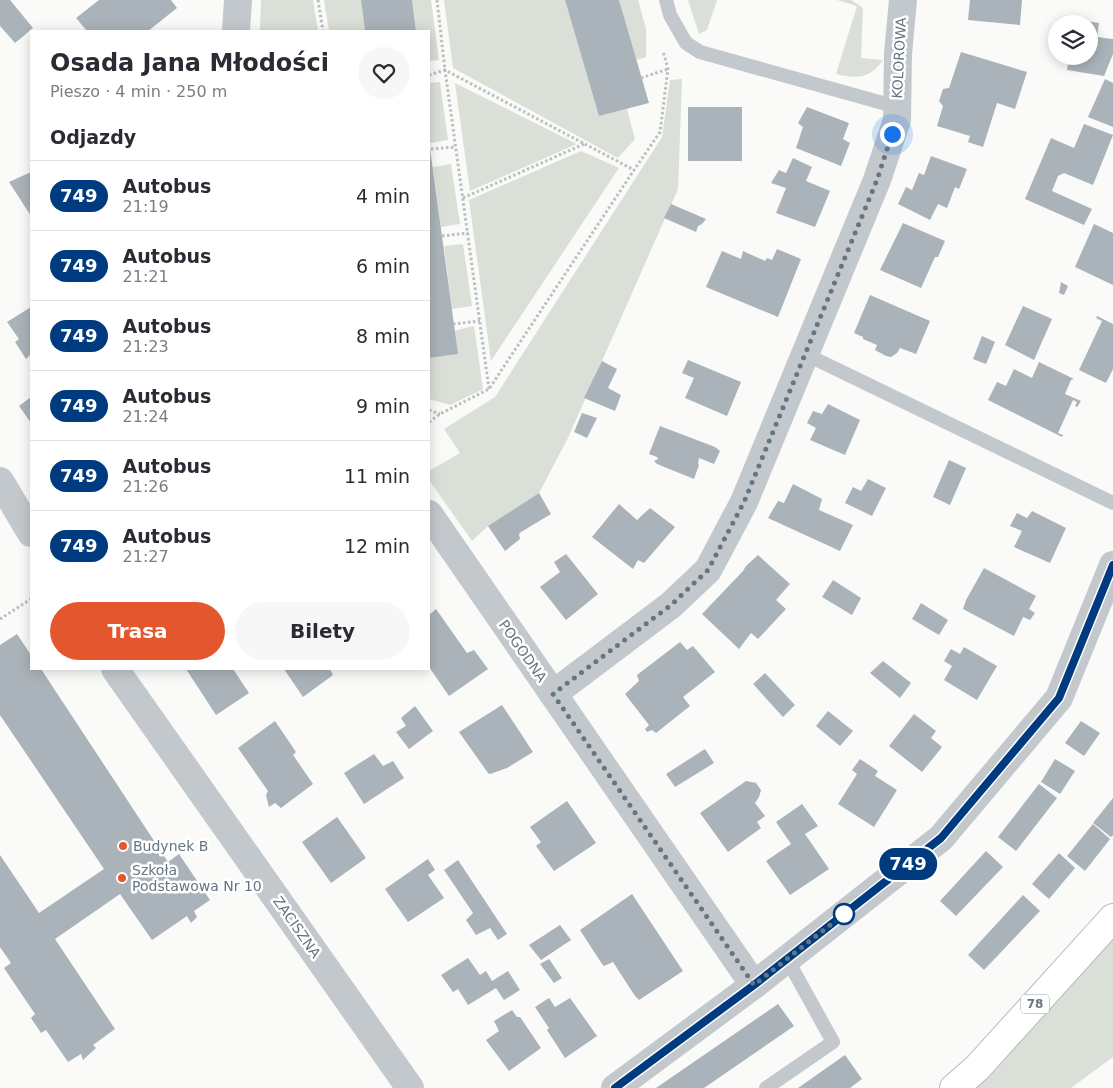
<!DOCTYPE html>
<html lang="pl">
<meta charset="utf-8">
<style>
body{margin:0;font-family:"DejaVu Sans",sans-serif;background:#f7f7f7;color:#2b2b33;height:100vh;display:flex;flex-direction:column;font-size:19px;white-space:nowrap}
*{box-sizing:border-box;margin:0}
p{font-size:16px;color:#7c7c81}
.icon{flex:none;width:28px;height:28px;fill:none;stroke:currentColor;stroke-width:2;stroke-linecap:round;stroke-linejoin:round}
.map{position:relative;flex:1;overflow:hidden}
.details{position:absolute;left:30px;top:30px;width:400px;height:640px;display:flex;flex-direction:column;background:#fff;border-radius:0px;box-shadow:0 2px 12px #0003}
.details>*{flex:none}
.badge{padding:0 10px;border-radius:16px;font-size:18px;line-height:32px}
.controls{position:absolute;left:1048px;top:15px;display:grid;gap:10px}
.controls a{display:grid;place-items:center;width:50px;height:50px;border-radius:50%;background:#fff;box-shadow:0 2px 12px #0003;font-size:25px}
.you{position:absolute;width:25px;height:25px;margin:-12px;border:4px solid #fff;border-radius:50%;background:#1a73e8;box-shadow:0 0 0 8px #1a73e833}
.map>.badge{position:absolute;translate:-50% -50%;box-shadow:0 0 0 2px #fff}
h2{padding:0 20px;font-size:19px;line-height:45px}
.round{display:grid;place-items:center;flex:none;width:52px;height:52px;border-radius:26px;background:#f7f7f7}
.overview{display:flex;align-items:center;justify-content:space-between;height:85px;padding:0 20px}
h1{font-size:24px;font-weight:800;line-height:38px}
.primary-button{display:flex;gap:10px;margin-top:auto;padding:10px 20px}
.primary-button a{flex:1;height:58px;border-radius:30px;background:#e4572e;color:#fff;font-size:20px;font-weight:800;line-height:58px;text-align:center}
.primary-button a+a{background:#f7f7f7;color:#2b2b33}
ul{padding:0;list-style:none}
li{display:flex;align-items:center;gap:15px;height:70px;padding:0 20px;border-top:1px solid #e1e1e2}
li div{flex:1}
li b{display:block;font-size:19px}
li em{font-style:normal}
li .badge{min-width:55px;font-weight:700;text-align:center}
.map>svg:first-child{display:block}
</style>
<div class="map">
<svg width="1113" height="1088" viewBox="0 0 1113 1088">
<rect width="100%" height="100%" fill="#fafaf8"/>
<g fill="#dadfd7">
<polygon points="261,0 313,0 318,31 260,31"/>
<polygon points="324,0 361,0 365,31 329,31"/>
<polygon points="412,0 431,0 439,60 429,61 429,31 416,31"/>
<polygon points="444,0 565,0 599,115 627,109 635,139 618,158 453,68"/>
<polygon points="621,0 638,0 646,29 646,57 636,60 619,1"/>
<polygon points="688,0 717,0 707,30 699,34"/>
<path d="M837,0H851L863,8L861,58L883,60C870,79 857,79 836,74L857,6Z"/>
<polygon points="682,79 678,189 568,438 539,493 488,526 472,541 429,480 429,471 460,453 444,429 495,397 662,137 670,80"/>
<polygon points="440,82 448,140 430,143 429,83"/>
<polygon points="455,83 577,144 470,191"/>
<polygon points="581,151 619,168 491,361 469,200"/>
<polygon points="451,164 460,224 441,227 433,167"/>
<polygon points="463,244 472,306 452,309 444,246"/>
<polygon points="474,326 483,389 450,405 429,399 429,358 457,354 454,331"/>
<polygon points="1113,939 1113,1057 1071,1088 971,1088"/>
</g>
<g fill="#aab3b9">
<polygon points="0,0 10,0 33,28 15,43 0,26"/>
<polygon points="99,0 171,0 177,8 148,31 87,31 76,18"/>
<polygon points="361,0 412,0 416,31 365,31"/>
<polygon points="565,0 619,0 649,103 599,116"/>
<polygon points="970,0 1022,0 1020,25 968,20"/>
<polygon points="1074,19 1099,23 1097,37 1113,39 1113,54 1104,76 1067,70 1069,56 1089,56 1089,24 1073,24"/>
<polygon points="961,52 1027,72 1015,109 997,103 983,147 968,142 970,136 937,126 943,106 939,101 943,89 949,88"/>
<polygon points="1105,79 1113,83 1113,127 1088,117"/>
<rect x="688" y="107" width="54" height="54"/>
<polygon points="807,107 849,123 843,139 850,143 841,166 796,148 803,127 798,123"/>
<polygon points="1084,124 1113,135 1093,185 1064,173 1058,176 1052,191 1092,209 1084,225 1025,199 1051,138 1074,148"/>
<polygon points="429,141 458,354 429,358"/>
<polygon points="931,156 967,169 959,189 955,187 947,208 938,204 930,220 898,204 906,187 912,190 919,173 924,175"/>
<polygon points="793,158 812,167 806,181 830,191 815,227 776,213 786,188 771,183 779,170 786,173"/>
<polygon points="31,172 31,216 9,182"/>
<polygon points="671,204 706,219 702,224 698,226 696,232 664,218"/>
<polygon points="903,223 945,241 938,257 935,257 921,288 880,270"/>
<polygon points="1094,224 1113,233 1113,285 1075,267"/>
<polygon points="777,249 801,259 778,317 706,287 722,251 741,259 743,251 765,261 767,258 772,260"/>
<polygon points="1061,282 1068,286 1064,295 1059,293"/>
<polygon points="870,295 930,321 916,354 900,348 897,353 891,357 886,356 875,350 877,345 863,339 863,337 854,333"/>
<polygon points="1023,306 1052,319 1034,360 1005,345"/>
<polygon points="31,307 31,354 26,359 15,342 19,339 7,322"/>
<polygon points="1097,316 1113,324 1113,369 1106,383 1079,370 1102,321 1096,318"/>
<polygon points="982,336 995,342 986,364 973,359"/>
<polygon points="688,360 741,382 727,416 685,398 694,378 682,373"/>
<polygon points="602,361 617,369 608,388 621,395 615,411 584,398"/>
<polygon points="1039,362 1074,379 1071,380 1065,394 1081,401 1077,407 1075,406 1077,402 1073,400 1058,433 1063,435 1062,437 988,400 997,382 1006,386 1014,369 1032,378"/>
<polygon points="31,397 31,423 19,406"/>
<polygon points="828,404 860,420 845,455 810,440 816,428 807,423 813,411 822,414"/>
<polygon points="582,413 597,418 587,438 574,432"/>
<polygon points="660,426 715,447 720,451 714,464 699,458 698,464 699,465 694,479 657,464 654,461 658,459 657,457 649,454"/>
<polygon points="949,460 966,468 950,505 933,497"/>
<polygon points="868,479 886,488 872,516 845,503 853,487 861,491"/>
<polygon points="793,484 822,499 819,510 853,525 840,551 768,518 778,501 784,503"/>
<polygon points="539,493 551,514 521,532 519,534 520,539 505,551 488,526"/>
<polygon points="619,504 637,520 650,508 675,527 644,563 638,560 633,569 592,537"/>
<polygon points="1032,511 1066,528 1050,563 1014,547 1022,531 1010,526 1017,513 1027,518"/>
<polygon points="566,554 598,594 566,620 540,587 560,572 554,562"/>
<polygon points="758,555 790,584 776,600 786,609 758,639 751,633 739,649 702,614 743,571 746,566"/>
<polygon points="984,568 1036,596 1029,609 1035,613 1030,620 1023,617 1014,636 963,609 966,600"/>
<polygon points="833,580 861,598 852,615 822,597"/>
<polygon points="921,603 948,620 939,635 912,619"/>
<polygon points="436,609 467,653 474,650 488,669 449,696 429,667 429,615"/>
<polygon points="17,634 31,655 31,669 41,669 168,862 179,854 210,900 194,911 197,917 191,923 187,916 152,940 120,894 55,939 115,1029 93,1045 96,1048 83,1060 81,1054 68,1062 46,1030 41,1033 31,1018 35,1014 4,968 11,963 0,947 0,855 39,913 104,869 0,715 0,645"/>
<polygon points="680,642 687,650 693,646 715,672 683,697 690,706 656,733 652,730 647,732 645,729 649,725 625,694 639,681 637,675"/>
<polygon points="964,647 997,666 977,700 944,680 952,666 944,661 951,649 960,654"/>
<polygon points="883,661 911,683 900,698 870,673"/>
<polygon points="186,669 233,669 249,693 216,715"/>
<polygon points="284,669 330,669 333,675 303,697"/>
<polygon points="765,673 795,705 783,717 753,684"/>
<polygon points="502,705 533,752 507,768 490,774 488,773 459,732"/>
<polygon points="415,706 433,731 409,749 396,732 406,726 401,718"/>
<polygon points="828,711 853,731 840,746 816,726"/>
<polygon points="914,714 936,731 931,738 942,747 922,772 889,746"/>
<polygon points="275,721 296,752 293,755 313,784 281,808 275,803 269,807 266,795 268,791 238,748"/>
<polygon points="1081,721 1100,733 1084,756 1065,743"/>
<polygon points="705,749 714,763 675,787 666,774"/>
<polygon points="374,754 383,766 393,761 404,778 364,804 344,773"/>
<polygon points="860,759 878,771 875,776 897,790 874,827 838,804 857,774 852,770"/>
<polygon points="1055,759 1075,771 1060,794 1041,782"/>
<polygon points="746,781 756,783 761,790 759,797 755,803 765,816 757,822 761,828 728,852 700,813"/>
<polygon points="1039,784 1057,798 1016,851 998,837"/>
<polygon points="1113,798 1113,835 1111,837 1093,823"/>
<polygon points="567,801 596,843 554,871 536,846 541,842 530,827"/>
<polygon points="802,804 818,826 805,834 829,869 790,895 766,861 791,844 776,822"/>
<polygon points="337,817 366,858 331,883 302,842"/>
<polygon points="1093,824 1110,839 1085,871 1067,856"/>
<polygon points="986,851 1003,867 956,916 940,901"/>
<polygon points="1059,853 1075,868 1049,899 1032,884"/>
<polygon points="428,859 435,870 428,875 444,898 408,922 385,889"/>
<polygon points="458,860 507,934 498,940 490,928 476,935 466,920 473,913 444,870"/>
<polygon points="632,894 683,971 639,1000 635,996 613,962 604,966 602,964 580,930"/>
<polygon points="1023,895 1040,911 984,970 968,955"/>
<polygon points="560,925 571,940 541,960 529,945"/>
<polygon points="468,958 480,975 486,971 492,981 508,971 520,990 504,1000 496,988 468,1005 458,989 453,992 441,975"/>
<polygon points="549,959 562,978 554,983 540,964"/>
<polygon points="549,998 555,1007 570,998 597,1036 565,1058 547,1030 549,1028 535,1007"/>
<polygon points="778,1004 794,1026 704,1088 656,1088"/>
<polygon points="512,1010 517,1017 520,1017 541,1048 509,1071 486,1040 499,1031 494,1021"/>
<polygon points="845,1055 862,1079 850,1088 798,1088"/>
</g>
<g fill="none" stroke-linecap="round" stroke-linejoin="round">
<defs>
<polyline id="primary" points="954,1088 977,1068 1113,918"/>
</defs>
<use href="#primary" stroke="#b5babe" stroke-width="30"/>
<g stroke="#bbbfc2" stroke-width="3" stroke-dasharray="2.5 2.5" stroke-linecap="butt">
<polyline points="318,0 323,31"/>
<polyline points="437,0 445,70 489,389"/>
<polyline points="429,75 445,70 634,170"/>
<polyline points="641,78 668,69"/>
<polyline points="431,149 456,147"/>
<polyline points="463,198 584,144"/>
<polyline points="442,236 468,233"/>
<polyline points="453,324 480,321"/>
<polyline points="429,410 440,414"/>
<polyline points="429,422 440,414 489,389 634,170 660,132 668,69 663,51"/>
<polyline points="0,619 31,599"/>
</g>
<g stroke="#c3c8cc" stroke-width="14">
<polyline points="666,0 670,15 686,43 700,52 897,107"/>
<polyline points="805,354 1113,503"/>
<polyline points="766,1088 833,1042 787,959"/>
</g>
<g stroke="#c3c8cc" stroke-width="28">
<polyline points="236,31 238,0"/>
<polyline points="0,481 31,533"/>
<polyline points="429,514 754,985"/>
<polyline points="115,669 410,1088"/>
<polyline points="553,694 671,605 708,570 744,502 877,180 897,120 898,54 903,0"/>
<polyline points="615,1088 754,985 941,838 1059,698 1113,565"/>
</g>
<use href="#primary" stroke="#fff" stroke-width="28"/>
</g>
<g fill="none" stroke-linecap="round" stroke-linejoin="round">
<defs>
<polyline id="line" points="615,1088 754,985 941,838 1059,698 1113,565"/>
</defs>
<use href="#line" stroke="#fff" stroke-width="11"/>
<use href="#line" stroke="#003b80" stroke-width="8"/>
<polyline stroke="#657683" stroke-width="5" stroke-dasharray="0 9" points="844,914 754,985 553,694 671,605 708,570 744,502 877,180 892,134"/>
</g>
<g fill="#e4572e" stroke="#fff" stroke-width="2">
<circle cx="123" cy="846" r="5"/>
<circle cx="122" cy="878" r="5"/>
</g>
<circle fill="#fff" stroke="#003b80" stroke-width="2.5" cx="844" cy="914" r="10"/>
<g text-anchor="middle" stroke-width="5" stroke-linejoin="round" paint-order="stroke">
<rect fill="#fff" stroke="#939fa8" stroke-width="1" x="1021" y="994.5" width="28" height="19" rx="4"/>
<g font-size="12" font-weight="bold" fill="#657683">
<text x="1035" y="1008">78</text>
</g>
<g font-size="14" fill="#657683" stroke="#fff">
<text transform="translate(899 58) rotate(-87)" y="5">KOLOROWA</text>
<text transform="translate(523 651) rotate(55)" y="5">POGODNA</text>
<text transform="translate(297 927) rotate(55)" y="5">ZACISZNA</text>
</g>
<g font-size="14" fill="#657683" stroke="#fff" text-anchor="start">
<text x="133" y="851">Budynek B</text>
<text x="132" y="875">Szkoła<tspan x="132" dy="16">Podstawowa Nr 10</tspan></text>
</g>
</g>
</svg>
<div class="controls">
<a><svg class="icon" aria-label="layers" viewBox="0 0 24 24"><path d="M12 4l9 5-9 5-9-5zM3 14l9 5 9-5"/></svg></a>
</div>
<div class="you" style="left:892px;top:134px"></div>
<b class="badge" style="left:908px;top:864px;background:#003b80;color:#fff">749</b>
<section class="details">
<div class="overview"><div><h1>Osada Jana Młodości</h1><p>Pieszo · 4 min · 250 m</p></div><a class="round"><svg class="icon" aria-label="heart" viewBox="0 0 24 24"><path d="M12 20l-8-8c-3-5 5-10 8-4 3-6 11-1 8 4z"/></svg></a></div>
<h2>Odjazdy</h2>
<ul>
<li><span class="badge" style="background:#003b80;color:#fff">749</span><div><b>Autobus</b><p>21:19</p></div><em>4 min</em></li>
<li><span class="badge" style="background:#003b80;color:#fff">749</span><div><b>Autobus</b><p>21:21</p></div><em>6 min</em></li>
<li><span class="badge" style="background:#003b80;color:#fff">749</span><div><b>Autobus</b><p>21:23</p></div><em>8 min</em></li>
<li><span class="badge" style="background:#003b80;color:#fff">749</span><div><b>Autobus</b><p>21:24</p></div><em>9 min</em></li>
<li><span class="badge" style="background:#003b80;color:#fff">749</span><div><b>Autobus</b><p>21:26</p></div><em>11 min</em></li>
<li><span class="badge" style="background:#003b80;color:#fff">749</span><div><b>Autobus</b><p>21:27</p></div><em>12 min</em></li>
</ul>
<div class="primary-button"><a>Trasa</a><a>Bilety</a></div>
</section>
</div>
